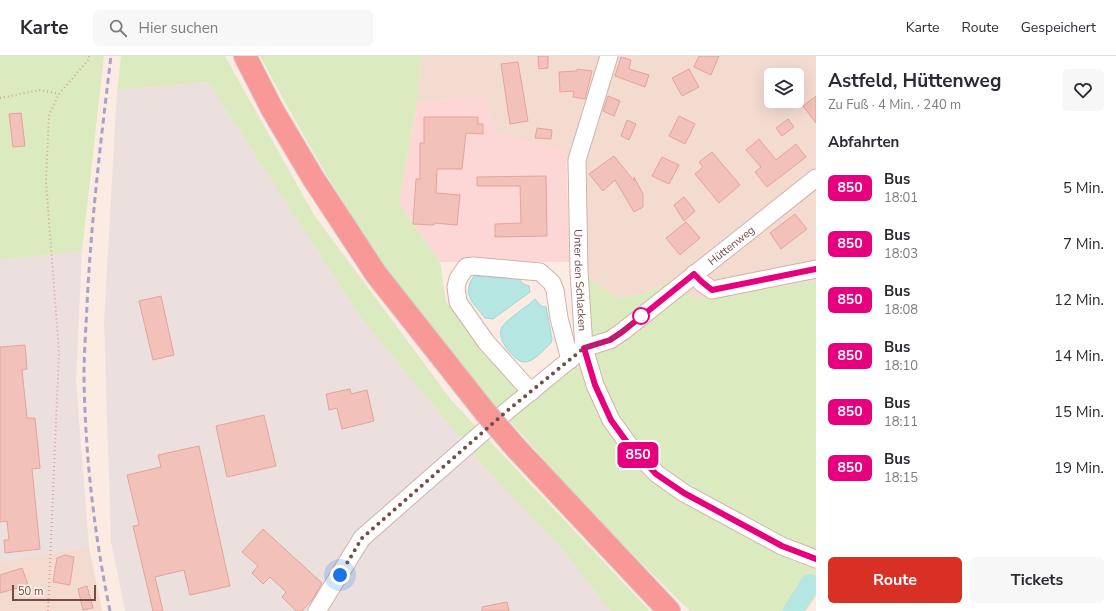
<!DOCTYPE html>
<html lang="de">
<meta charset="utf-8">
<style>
body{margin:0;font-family:"Nunito Sans",sans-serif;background:#f7f7f7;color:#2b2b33;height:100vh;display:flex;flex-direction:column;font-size:15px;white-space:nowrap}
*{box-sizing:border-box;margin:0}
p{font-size:13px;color:#7c7c81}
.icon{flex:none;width:22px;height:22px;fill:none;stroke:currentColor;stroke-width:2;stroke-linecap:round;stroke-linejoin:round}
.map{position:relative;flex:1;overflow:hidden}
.panel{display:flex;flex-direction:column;background:#fff;width:300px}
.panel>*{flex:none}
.badge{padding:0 8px;border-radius:6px;font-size:14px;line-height:26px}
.tools{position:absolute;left:764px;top:12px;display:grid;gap:8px}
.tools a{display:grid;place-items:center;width:40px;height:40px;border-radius:6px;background:#fff;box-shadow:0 4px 16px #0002;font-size:20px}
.scale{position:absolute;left:12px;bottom:10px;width:84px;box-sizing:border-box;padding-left:4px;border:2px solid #744d48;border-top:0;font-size:11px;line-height:14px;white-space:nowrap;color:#744d48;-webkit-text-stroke:3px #fff0e8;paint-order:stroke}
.you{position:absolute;width:20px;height:20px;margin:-10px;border:3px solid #fff;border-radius:50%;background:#1a73e8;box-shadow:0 0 0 6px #1a73e833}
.map>.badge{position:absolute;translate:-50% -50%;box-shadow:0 0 0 2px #fff}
h2{padding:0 12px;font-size:15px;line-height:36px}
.round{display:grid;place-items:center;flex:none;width:42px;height:42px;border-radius:6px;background:#f7f7f7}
.summary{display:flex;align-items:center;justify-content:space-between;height:68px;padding:0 12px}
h1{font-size:19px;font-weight:700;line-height:30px}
.cta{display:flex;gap:8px;margin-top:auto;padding:8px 12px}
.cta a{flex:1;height:46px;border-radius:6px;background:#d93025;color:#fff;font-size:16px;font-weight:700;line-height:46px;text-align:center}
.cta a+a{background:#f7f7f7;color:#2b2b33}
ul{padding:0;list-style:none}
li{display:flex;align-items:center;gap:12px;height:56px;padding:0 12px}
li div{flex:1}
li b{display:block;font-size:15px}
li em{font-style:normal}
li .badge{min-width:44px;font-weight:700;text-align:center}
header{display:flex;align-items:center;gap:24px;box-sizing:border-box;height:56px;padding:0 20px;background:#fff;border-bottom:1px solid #e1e1e2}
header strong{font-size:19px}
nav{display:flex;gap:22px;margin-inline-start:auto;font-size:14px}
.search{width:280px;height:36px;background:#f7f7f7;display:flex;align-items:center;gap:10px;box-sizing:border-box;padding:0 14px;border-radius:6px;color:#7c7c81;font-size:15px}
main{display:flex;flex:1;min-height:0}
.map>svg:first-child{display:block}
</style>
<header>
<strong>Karte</strong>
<div class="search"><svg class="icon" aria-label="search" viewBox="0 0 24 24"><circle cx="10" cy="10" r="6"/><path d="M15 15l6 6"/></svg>Hier suchen</div>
<nav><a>Karte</a><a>Route</a><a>Gespeichert</a></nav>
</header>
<main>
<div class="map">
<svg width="816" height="555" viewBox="0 0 816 555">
<rect width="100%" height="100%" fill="#fcebe2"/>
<g fill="#f4dbd0" fill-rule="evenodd">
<path d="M422,0H816V225L694,243L674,223L643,238L616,242L581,217L565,95L495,76L485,40L417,46ZM771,19H797V45H771Z"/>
<polygon points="89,491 102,555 0,555 0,505"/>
</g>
<polygon fill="#fdd7d5" points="485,40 496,76 566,95 570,206 440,206 399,147 417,46"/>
<g fill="#ebe0dd">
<polygon points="208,26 361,262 480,406 563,494 610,555 125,555 111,486 104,266 117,34"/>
<polygon points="82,195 76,325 89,491 0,505 0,204"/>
</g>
<g fill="#dceac0">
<polygon points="0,0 104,0 82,195 0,204"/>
<polygon points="121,0 225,0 314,159 452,345 650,555 610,555 563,494 480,406 361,262 208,26 117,34"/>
<path d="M260,0H422L417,46L399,147L440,206L446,246L521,333L498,354C455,303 412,251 375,196C333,133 296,67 260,0Z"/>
<polygon points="581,217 617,242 643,238 674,223 694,243 816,225 816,540 806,555 690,555 594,461 508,363 590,295"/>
</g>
<g fill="#b6e6e1" stroke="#9cd8d2">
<path d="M474,220L519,223L523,228L529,230L530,236L493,263L485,262C474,247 461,239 474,220Z"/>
<path d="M535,243L541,250L546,251L552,283L551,287C544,293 533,307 524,306C515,306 495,282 502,271C506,264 528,250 535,243Z"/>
</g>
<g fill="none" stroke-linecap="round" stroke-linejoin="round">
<polyline stroke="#b6e6e1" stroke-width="20" points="793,555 810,528"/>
</g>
<g fill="#f2c1b9" stroke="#e5a399">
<polygon points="538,0 548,0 548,12 539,13"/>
<polygon points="699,0 719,0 711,19 694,11"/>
<polygon points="621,1 631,4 629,13 649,19 645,31 615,20"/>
<polygon points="518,6 528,65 510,68 501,8"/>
<polygon points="577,13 592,15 585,43 573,41 574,35 560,36 559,16 577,15"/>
<polygon points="689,13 699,31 682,40 672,22"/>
<polygon points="608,40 620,45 614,60 603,55"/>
<polygon points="816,40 816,67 803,50"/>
<polygon points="21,57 25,90 13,91 9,58"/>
<polygon points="679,60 695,68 685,88 669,80"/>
<polygon points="424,61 478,61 478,68 483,68 483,78 466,77 462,113 437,113 436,137 460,139 457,169 434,167 434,169 413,168 416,123 420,123 420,87 424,87"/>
<polygon points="788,63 794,71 782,80 776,72"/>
<polygon points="627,64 636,68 629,84 621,80"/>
<polygon points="537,72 552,74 551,83 535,82"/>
<polygon points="759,83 776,104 796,88 806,101 767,131 755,116 761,111 746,94"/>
<polygon points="712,96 740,129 719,147 695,118 703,111 699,106"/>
<polygon points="614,100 634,125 634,121 643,138 643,151 634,156 615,124 603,135 589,118"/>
<polygon points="662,101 679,109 669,128 652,120"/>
<polygon points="546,120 547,180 495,181 495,168 521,167 520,130 477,130 477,121"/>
<polygon points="684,141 695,155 684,165 674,149"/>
<polygon points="795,158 807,173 781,193 770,177"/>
<polygon points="686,166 700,182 680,199 666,182"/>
<polygon points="161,240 174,299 153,304 139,245"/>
<polygon points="25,289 27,313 22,314 27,362 35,362 40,412 32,413 40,493 5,497 4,484 9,484 7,465 0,466 0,291"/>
<polygon points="350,333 351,338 367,334 374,365 342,373 337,352 329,354 326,338"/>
<polygon points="264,359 276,410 227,421 216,370"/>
<polygon points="199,390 230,530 190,539 184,514 155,521 163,555 153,555 133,470 139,469 127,419 161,411 158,399"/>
<polygon points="263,473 322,527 312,544 302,555 296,555 282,541 286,536 270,521 263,528 252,517 258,510 242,496"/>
<polygon points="65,499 74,501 70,529 53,526 57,502"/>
<polygon points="22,512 28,529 0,537 0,519"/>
<polygon points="87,530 93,552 83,554 78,533"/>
<polygon points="507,546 509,555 482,555 482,551"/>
</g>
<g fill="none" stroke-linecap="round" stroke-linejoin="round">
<defs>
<g id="minor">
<path id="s1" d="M609,0L577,104L579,215L584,292L595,329L611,364L629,389L657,418L684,437L782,490L816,503"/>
<polyline points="694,218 702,227 712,234 816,213"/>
<polyline points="531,336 486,286 458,246 456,231 458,223 466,211 473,210 540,216 552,227 555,234 559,262 570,304"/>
<path id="s2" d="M317,555L362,482L507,355L584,292L610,284L622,276L816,122"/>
</g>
<g id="highway">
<polyline points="245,0 272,53 313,122 376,218 485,356"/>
<polyline points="516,392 669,555"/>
</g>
</defs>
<use href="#minor" stroke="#d0b2ab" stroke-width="19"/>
<use href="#highway" stroke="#d5cac8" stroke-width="24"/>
<g stroke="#d7a49c" stroke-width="2" stroke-dasharray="1 3" stroke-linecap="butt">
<polyline points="0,42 40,34 59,38"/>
<polyline points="48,555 59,296 46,125 49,59 59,38 89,3 89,0"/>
</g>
<use href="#minor" stroke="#fff" stroke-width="17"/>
<use href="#highway" stroke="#f89897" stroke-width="22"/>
<path stroke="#aba1c5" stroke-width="3" stroke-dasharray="6 4" stroke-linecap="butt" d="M110,555C94,477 85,399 84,319C84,296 86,272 87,249C91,166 101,83 111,0"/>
<defs>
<polyline id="highway-bridge" points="485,356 516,392"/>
</defs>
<use href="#highway-bridge" stroke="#d5cac8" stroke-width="24" stroke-linecap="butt"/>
<use href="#highway-bridge" stroke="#f89897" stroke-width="22"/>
</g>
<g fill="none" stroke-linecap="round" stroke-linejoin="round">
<defs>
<polyline id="line" points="816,213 712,234 702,226 694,218 622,276 610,284 584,292 595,329 611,364 629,389 656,418 684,437 782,490 816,503"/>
</defs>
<use href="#line" stroke="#fff" stroke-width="9"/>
<use href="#line" stroke="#e6007e" stroke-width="6"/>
<polyline stroke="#744d48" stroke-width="4" stroke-dasharray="0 7.2" points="340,519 362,482 507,355 584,292 610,284 644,258 641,260"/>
</g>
<circle fill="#fff" stroke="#e6007e" stroke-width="2" cx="641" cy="260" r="8"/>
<g text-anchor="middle" stroke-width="4" stroke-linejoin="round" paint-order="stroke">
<g font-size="11" fill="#744d48" stroke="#fff0e8">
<text dy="4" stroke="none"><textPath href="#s2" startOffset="559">Hüttenweg</textPath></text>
<text dy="4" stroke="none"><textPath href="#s1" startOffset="229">Unter den Schlacken</textPath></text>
</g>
</g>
</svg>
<div class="tools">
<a><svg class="icon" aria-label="layers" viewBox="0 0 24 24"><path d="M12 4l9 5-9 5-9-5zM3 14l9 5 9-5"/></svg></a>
</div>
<div class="scale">50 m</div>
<div class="you" style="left:340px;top:519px"></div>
<b class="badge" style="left:638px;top:399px;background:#e6007e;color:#fff">850</b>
</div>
<section class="panel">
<div class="summary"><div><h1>Astfeld, Hüttenweg</h1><p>Zu Fuß · 4 Min. · 240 m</p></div><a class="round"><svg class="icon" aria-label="heart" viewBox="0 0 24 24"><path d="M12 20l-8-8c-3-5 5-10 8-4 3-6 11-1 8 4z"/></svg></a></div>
<h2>Abfahrten</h2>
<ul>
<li><span class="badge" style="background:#e6007e;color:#fff">850</span><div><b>Bus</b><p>18:01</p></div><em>5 Min.</em></li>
<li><span class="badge" style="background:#e6007e;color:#fff">850</span><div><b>Bus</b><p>18:03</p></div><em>7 Min.</em></li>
<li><span class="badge" style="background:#e6007e;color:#fff">850</span><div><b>Bus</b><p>18:08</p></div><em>12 Min.</em></li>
<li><span class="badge" style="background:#e6007e;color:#fff">850</span><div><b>Bus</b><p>18:10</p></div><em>14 Min.</em></li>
<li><span class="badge" style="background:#e6007e;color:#fff">850</span><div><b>Bus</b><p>18:11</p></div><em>15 Min.</em></li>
<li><span class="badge" style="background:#e6007e;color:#fff">850</span><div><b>Bus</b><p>18:15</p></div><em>19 Min.</em></li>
</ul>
<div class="cta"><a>Route</a><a>Tickets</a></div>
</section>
</main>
